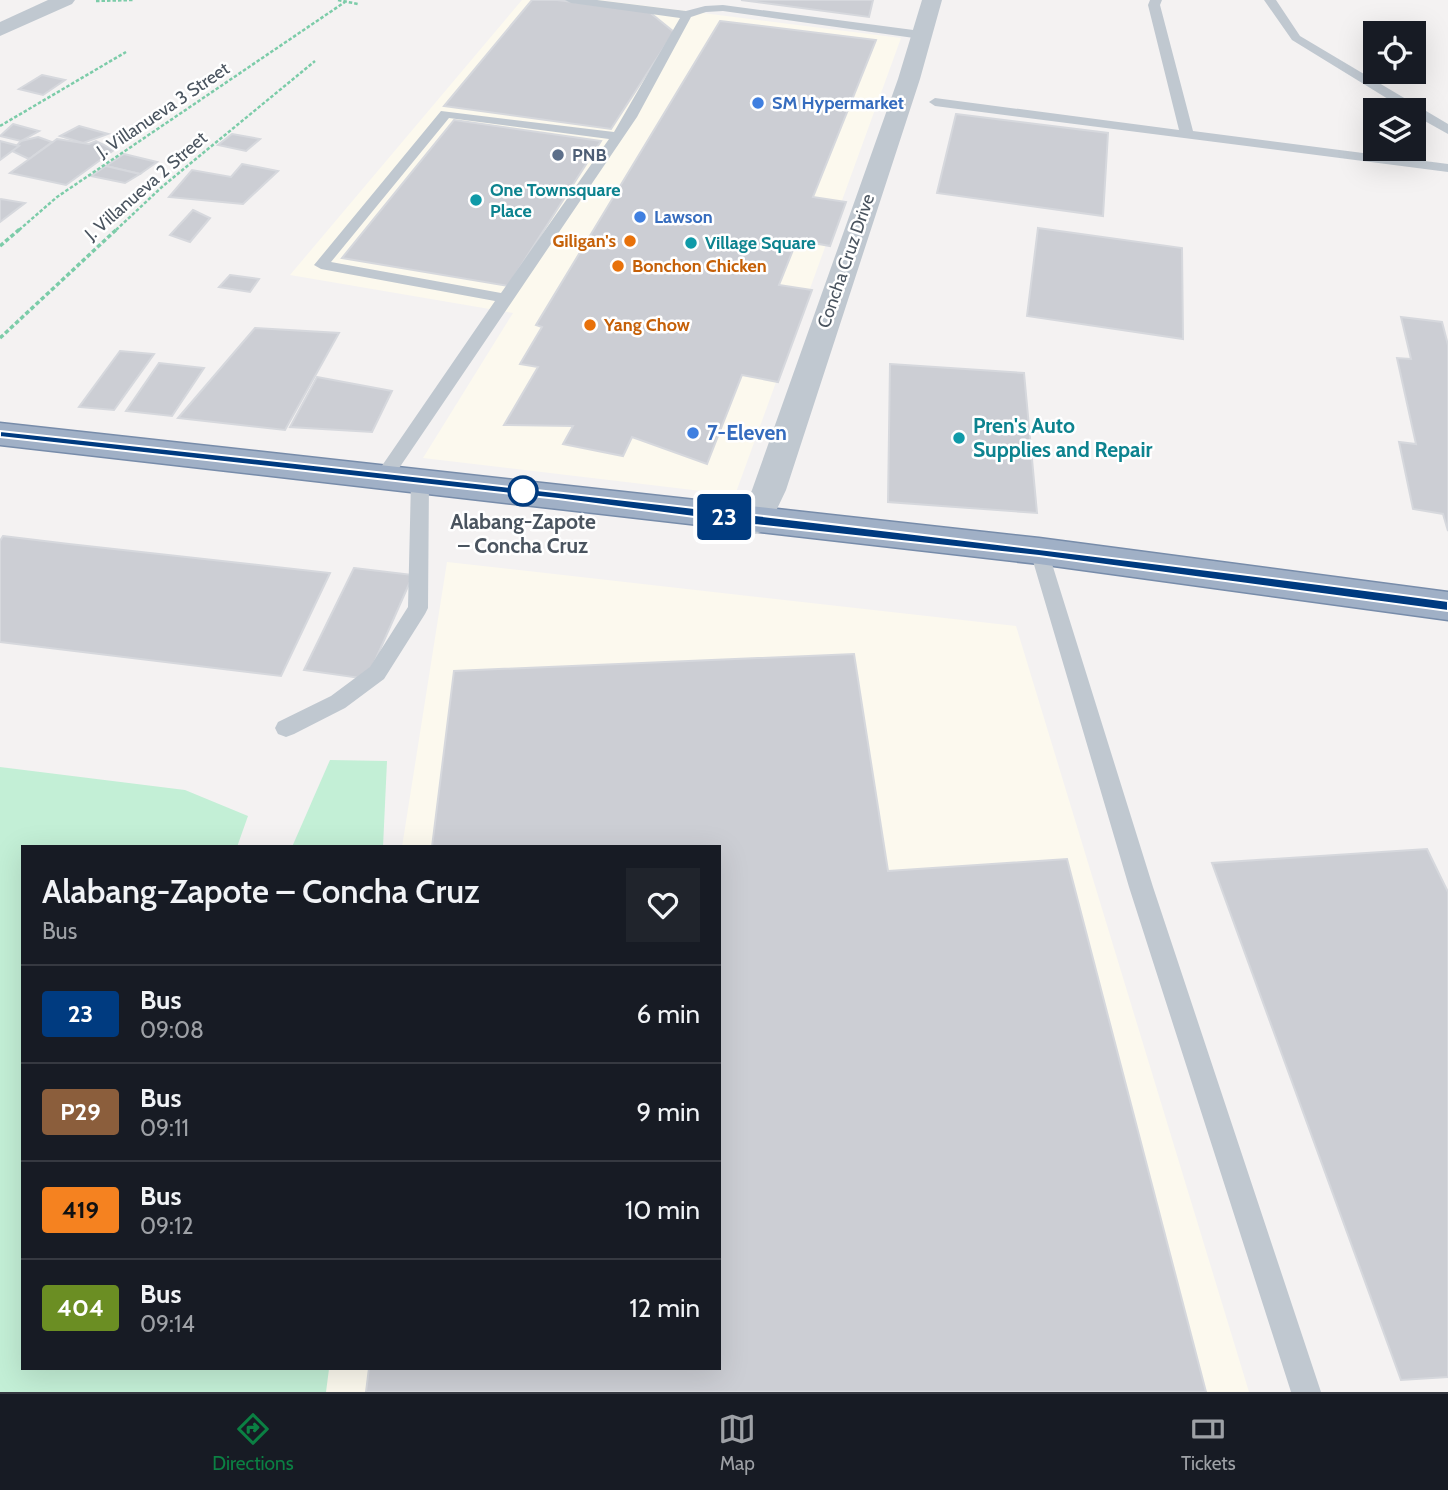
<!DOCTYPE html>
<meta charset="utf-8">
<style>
body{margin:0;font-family:Cabin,sans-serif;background:#20242c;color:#f1f3f6;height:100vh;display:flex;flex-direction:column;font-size:26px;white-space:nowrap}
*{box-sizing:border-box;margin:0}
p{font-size:23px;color:#9ea1a6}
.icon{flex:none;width:38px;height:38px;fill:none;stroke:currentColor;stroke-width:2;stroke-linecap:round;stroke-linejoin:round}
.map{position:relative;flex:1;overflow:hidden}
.side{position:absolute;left:21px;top:845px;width:700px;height:525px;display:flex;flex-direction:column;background:#171b24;border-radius:0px;box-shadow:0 7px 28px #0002}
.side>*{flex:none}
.badge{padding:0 14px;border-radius:5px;font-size:24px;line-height:46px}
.controls{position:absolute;left:1363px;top:21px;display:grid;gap:14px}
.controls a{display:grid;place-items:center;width:63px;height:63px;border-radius:0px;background:#171b24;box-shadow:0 7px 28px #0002;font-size:35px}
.map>.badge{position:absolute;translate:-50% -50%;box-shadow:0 0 0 4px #fff}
.round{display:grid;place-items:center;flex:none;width:74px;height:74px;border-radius:0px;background:#20242c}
.head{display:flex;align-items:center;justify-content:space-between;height:119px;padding:0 21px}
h1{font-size:33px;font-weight:600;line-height:52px}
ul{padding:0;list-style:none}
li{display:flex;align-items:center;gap:21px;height:98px;padding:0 21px;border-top:2px solid #363941}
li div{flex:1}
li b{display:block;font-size:26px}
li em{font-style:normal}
li .badge{min-width:77px;font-weight:700;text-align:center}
.dock{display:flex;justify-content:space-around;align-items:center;height:98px;border-top:2px solid #363941;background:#171b24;font-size:19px;color:#9ea1a6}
.dock a{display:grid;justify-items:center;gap:4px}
.dock .active{color:#0b8043}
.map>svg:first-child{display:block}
</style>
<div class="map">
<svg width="1448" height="1392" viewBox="0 0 1448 1392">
<rect width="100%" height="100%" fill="#f4f2f2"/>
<g fill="#fcf9ee">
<polygon points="522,0 600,0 901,38 735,495 423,458 513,313 290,275"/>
<polygon points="447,562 1016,626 1249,1392 321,1392 324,1369 719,1368 719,847 402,847"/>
</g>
<g fill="#c3efd6">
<polygon points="330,760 387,761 383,847 292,847"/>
<polygon points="0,767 185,790 248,816 237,847 23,847 23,1368 329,1369 326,1392 0,1392"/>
</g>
<g fill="#ccced4" stroke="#d6d8dd" stroke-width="2">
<polygon points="532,0 557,0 648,11 674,32 611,129 444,106"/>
<polygon points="741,0 873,0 869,17"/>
<polygon points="720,21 876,40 813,197 846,202 830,246 797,240 779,285 812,290 778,382 742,375 707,464 632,437 623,456 563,444 573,426 504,425 538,367 520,364 542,327 536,325"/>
<polygon points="42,75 65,80 43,95 19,89"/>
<polygon points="956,114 1108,133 1103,216 937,193"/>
<polygon points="454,120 601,141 508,286 342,258"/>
<polygon points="13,124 39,131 21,141 0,136"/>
<polygon points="79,126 108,134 83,143 60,136"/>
<polygon points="232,134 260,139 246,151 218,145"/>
<polygon points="38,137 52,142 29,159 12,151 21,141"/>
<polygon points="57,139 89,144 96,141 114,150 66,185 10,173"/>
<polygon points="0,141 19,146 0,160"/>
<polygon points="124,154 157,162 140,174 106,166"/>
<polygon points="242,164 278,171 243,204 169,197 192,170 231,177"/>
<polygon points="106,166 140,174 125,183 91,176"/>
<polygon points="0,200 1,199 25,203 0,222"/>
<polygon points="193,210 210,218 190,242 170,235"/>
<polygon points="1038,228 1182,248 1183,339 1027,316"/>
<polygon points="230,275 259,279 250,292 219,287"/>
<polygon points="1401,317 1442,322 1448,345 1448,531 1443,514 1413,509 1399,442 1416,444 1397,358 1411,359"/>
<polygon points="255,328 339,333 285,430 178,418"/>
<polygon points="120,351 154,354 114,410 79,407"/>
<polygon points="159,363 204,368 172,416 126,411"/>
<polygon points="890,364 1024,373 1037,513 888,502"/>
<polygon points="317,377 392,391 372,432 290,427"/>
<polygon points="3,536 69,544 330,573 281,676 0,642 0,541"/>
<polygon points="354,568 413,575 367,679 304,670"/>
<polygon points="854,654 888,871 1067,859 1206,1392 366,1392 369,1368 719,1368 719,847 432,847 454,671"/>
<polygon points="1427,849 1448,892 1448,1377 1401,1380 1212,863"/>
</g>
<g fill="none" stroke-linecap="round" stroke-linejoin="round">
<defs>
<polygon id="trunk" points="0,423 1039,538 1448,592 1448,620 1039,564 0,445"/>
</defs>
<use href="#trunk" stroke="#778caa" stroke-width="3"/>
<g stroke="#7ccca9" stroke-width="2.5" stroke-dasharray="3.5 2" stroke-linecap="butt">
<polyline points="338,0 358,4"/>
<polyline points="96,1 133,0"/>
<polyline points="0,126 126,52"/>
<polyline points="19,230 57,197 345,2"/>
<polyline points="116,230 163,186 315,61"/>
</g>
<g stroke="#7ccca9" stroke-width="3.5" stroke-dasharray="4.5 2.5" stroke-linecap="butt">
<polyline points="0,246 21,228"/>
<polyline points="0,338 118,228"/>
</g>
<g fill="#c0c8d0" fill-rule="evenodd">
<path d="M565,0H597L686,11L705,6L723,5L921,31L927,35L921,39L723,11L706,12L691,17L637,117L389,483H377L374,478L377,473L495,301L321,269L314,265L441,111L614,132L680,18L571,3ZM449,118L609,139L501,293L331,262Z"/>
<polygon points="1150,0 1162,0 1160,5 1193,131 1448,164 1448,172 935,106 929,102 935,98 1179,130 1148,5"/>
<polygon points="1264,0 1276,0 1300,36 1448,124 1448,134 1414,115 1414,110 1406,110 1292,40"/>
<polygon points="420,475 426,476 429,481 428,608 425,614 384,679 345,708 294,734 286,737 278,734 275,728 278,722 331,696 370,667 408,607 411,481 414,476"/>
<polygon points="1039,544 1046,546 1048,551 1153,887 1321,1392 1291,1392 1129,887 1030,551 1032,546"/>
</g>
<polygon fill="#c0c8d0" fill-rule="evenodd" points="48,0 75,0 72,4 0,36 0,22"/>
<polygon fill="#c0c8d0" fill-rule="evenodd" points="922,0 942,0 920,79 786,490 767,530 755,534 743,530 738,521 752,490 898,79"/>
<use href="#trunk" fill="#a0b0c6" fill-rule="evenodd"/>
</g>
<path fill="#003b80" stroke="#fff" stroke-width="2" d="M0,431C483,483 966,537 1448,601V611L1039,556L755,525L558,499L0,437Z"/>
<g fill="#3f7fe0" stroke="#fff" stroke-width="2.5">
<circle cx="758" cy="103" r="7"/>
<circle cx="640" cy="217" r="7"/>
<circle cx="693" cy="433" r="7"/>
</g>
<circle fill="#5c6f8a" stroke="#fff" stroke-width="2.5" cx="558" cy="155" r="7"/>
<g fill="#0f9aa8" stroke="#fff" stroke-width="2.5">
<circle cx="476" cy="200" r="7"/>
<circle cx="691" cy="243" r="7"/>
<circle cx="959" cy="438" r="7"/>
</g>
<g fill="#e8710a" stroke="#fff" stroke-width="2.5">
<circle cx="630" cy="241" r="7"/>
<circle cx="618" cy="266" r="7"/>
<circle cx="590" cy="325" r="7"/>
</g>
<circle fill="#fff" stroke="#003b80" stroke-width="3.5" cx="523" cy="491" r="14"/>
<g text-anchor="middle" stroke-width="5" stroke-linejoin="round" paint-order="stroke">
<g font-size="18" font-weight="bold" fill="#366cbe" stroke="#fff" text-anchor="start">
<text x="772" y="109">SM Hypermarket</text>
<text x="654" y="223">Lawson</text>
</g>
<g font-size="18" fill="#4a545f" stroke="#fff">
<text transform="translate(163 110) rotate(-34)" y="6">J. Villanueva 3 Street</text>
<text transform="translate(146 186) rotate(-41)" y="6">J. Villanueva 2 Street</text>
<text transform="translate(846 261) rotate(-71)" y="6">Concha Cruz Drive</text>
</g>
<g font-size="18" font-weight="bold" fill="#4e5e75" stroke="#fff" text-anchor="start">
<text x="572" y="161">PNB</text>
</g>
<g font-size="18" font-weight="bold" fill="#0d838f" stroke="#fff" text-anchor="start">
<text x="490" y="196">One Townsquare<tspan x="490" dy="21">Place</tspan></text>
<text x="705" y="249">Village Square</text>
</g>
<g font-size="18" font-weight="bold" fill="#c56008" stroke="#fff" text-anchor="start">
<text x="616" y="247" text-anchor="end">Giligan's</text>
<text x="632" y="272">Bonchon Chicken</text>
<text x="604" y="331">Yang Chow</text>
</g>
<g font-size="21" font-weight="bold" fill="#0d838f" stroke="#fff" text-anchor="start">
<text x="973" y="433">Pren's Auto<tspan x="973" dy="24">Supplies and Repair</tspan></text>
</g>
<g font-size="21" font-weight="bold" fill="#366cbe" stroke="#fff" text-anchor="start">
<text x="707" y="440">7-Eleven</text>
</g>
<g font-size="21" font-weight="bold" fill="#4a545f" stroke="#fff">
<text x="523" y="529">Alabang-Zapote<tspan x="523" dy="24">– Concha Cruz</tspan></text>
</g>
</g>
</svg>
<div class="controls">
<a><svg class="icon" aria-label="locate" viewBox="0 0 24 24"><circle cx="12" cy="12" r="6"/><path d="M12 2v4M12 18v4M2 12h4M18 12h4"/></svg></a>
<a><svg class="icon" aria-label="layers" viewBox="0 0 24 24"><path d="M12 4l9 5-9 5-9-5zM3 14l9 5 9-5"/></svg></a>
</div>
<b class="badge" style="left:724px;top:517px;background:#003b80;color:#fff">23</b>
<section class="side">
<div class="head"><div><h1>Alabang-Zapote – Concha Cruz</h1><p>Bus</p></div><a class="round"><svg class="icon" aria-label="heart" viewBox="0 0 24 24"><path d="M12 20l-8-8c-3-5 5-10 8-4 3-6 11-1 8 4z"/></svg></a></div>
<ul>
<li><span class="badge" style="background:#003b80;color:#fff">23</span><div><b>Bus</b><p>09:08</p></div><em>6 min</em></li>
<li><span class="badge" style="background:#8b5e3c;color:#fff">P29</span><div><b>Bus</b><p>09:11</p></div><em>9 min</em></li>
<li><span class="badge" style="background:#f58220;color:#111">419</span><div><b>Bus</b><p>09:12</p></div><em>10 min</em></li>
<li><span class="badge" style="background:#6b8e23;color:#fff">404</span><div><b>Bus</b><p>09:14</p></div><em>12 min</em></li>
</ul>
</section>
</div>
<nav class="dock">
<a class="active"><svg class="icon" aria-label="directions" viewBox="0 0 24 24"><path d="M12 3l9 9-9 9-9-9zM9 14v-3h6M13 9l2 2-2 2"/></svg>Directions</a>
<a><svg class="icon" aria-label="map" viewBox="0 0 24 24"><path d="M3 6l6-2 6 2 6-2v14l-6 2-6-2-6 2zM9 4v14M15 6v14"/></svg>Map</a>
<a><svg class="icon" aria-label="tickets" viewBox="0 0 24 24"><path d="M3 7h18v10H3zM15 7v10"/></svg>Tickets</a>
</nav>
